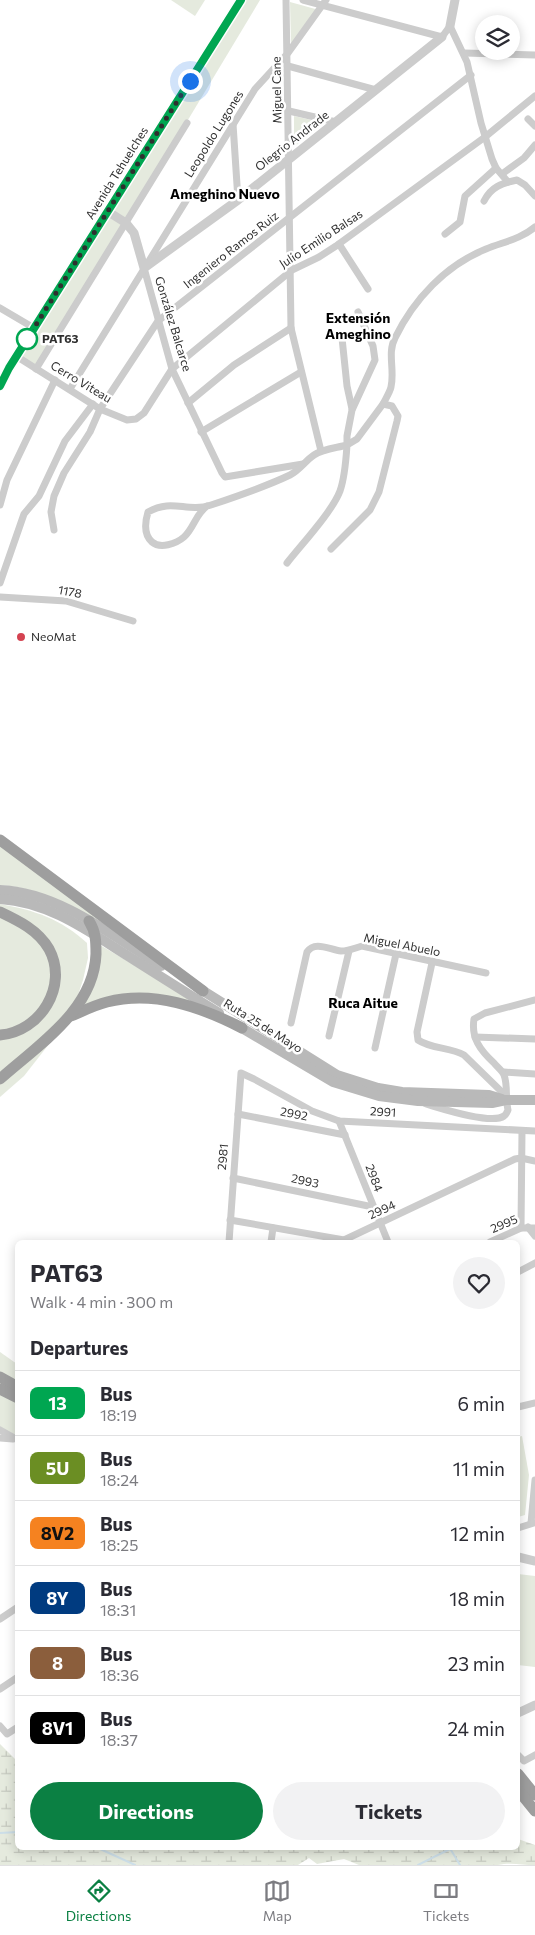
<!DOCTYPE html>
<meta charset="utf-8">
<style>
body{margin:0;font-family:Commissioner,sans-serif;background:#f2f2f3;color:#2b2b33;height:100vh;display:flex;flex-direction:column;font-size:19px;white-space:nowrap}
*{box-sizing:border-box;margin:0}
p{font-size:16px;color:#7c7c81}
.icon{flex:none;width:28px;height:28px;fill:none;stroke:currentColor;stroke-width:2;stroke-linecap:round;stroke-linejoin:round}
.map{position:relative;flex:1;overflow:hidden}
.drawer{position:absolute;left:15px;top:1240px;width:505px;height:610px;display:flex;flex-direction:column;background:#fff;border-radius:8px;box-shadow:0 2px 12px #0003}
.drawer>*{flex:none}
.badge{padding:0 10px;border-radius:8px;font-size:18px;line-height:32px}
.fabs{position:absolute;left:475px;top:15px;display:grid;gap:10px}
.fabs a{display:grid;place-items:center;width:45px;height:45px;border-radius:50%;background:#fff;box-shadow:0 2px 12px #0003;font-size:25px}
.you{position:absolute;width:25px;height:25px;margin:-12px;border:4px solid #fff;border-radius:50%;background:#1a73e8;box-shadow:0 0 0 8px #1a73e833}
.map>.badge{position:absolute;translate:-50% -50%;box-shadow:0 0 0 2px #fff}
h2{padding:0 15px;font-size:19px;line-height:45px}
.round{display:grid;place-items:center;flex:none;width:52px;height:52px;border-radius:26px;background:#f2f2f3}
.headline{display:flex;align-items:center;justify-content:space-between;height:85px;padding:0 15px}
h1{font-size:24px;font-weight:700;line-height:38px}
.primary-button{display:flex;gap:10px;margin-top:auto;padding:10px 15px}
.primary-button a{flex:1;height:58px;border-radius:30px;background:#0b8043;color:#fff;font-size:20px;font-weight:700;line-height:58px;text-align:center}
.primary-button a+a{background:#f2f2f3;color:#2b2b33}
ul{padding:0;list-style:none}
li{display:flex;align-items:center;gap:15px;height:65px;padding:0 15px;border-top:1px solid #e1e1e2}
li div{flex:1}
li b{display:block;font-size:19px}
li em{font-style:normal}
li .badge{min-width:55px;font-weight:700;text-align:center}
.dock{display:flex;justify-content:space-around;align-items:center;height:70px;border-top:1px solid #e1e1e2;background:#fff;font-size:14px;color:#7c7c81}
.dock a{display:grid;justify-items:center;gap:2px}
.dock .active{color:#0b8043}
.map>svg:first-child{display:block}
</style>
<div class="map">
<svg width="535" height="1865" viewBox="0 0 535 1865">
<defs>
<pattern id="wetland-marsh" width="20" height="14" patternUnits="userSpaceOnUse" patternTransform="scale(1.25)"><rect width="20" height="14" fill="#e5eade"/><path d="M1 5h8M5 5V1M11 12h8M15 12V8" fill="none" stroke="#c5c9bf"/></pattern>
</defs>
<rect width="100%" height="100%" fill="#fff"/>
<g fill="#e5eade">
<polygon points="171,0 205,0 195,16"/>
<polygon points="241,0 260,0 126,223 36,369 16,356"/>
<polygon points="290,2 319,10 291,44"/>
<polygon points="294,116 324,123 294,147"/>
<path d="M0,844L122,934C83,913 45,888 0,885Z"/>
<path d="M0,904C34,910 61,919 87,943L88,958L83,980L71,1016L24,1076L0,1097Z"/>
<polygon points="100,945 200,1004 183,1000 82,1007 94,986"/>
<polygon points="0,1352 17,1364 17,1440 0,1430"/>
<polygon points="522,1436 529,1475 525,1515 518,1517 518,1437"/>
<polygon points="518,1574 535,1576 535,1667 518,1665"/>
</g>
<path fill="url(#wetland-marsh)" d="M0,1744L17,1761L18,1848H518V1839L535,1845V1865C522,1865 510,1862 498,1865H359L344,1859L317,1864L309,1858L298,1865H0Z"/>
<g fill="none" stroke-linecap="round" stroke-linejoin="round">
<g stroke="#ccdee8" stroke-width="2">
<polyline points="0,1833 18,1832"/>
<polyline points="98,1848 135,1865"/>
<polyline points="451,1850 460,1865"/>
<polyline points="418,1865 452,1848"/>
</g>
<g stroke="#ccc" stroke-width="7">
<polyline points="286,0 291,328 321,451"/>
<polyline points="303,0 442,37 450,26 467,62 481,123 492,159 496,168 508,182"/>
<polyline points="464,53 535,55"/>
<polyline points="288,66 376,90"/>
<polyline points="289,111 336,122"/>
<polyline points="528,119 535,126"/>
<polyline points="233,124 238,200"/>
<polyline points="502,174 524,158 535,145"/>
<path d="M484,201C491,187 502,183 517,180L525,185L535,196"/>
<polyline points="445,234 460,222 465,196 496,168"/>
<polyline points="339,244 368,289"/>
<polyline points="144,268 172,369 222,473 225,477 303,464"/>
<polyline points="0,308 34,328"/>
<polyline points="342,338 347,386 352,409"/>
<polyline points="16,356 100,409 127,420 136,419 144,413 172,369 292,270 319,257 336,246 485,137 535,96"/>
<polyline points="36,369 187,123"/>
<polyline points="70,389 255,89 288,53 326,0"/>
<polyline points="188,403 234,365 291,328"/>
<path d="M383,404C386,398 390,392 391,387C395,370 387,353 395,338C414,299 446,265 486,249C503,242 521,239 535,227"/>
<polyline points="201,432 301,372"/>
<polyline points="0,505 7,480 55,380"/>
<path d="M207,506C195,515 194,528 184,537C176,544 160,549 152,542C143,534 145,522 148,512C173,498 186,513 211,505C238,496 265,487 290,475C300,470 305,461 314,455C323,449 336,448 347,445V436L352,410L375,360L373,346L358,312"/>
<polyline points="54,530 51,512 54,496 64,473 90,432 100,409 158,321 471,75"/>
<path d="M287,563C301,545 332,512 340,491C345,477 346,460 347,445L357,439L383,404L392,406L398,416L397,421L379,492L370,510L331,549"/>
<polyline points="0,583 24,514 39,496 65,441 93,404"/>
<polyline points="0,597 66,601 133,621"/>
<path d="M432,963L417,1032L418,1040C431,1049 450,1047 464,1055L505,1095"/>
<path d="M291,1023L307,952C315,940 330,950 341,951C349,951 355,948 362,946L486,973"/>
<polyline points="329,1036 349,951"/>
<polyline points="475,1037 535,1039"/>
<polyline points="375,1048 396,954"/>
<polyline points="504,1072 535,1074"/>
<path d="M426,1104C440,1108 491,1125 504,1116C506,1115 507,1112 508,1110C505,1097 508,1085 504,1075C502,1070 497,1067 494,1063C480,1050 471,1038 474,1019L485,1013L535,1000"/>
<polyline points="238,1114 345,1135"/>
<polyline points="339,1121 388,1242"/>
<polyline points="233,1178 373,1207"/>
<polyline points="230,1220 344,1240 515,1159 521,1158 535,1161"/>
<polyline points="528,1227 535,1236"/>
<polyline points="521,1228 522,1131"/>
<polyline points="229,1242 241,1073 254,1079 312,1111 339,1121 535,1131"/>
<polyline points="271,1242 273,1228"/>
<polyline points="490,1242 521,1228 535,1228"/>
<polyline points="518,1272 535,1263"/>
<polyline points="518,1407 535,1403"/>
<polyline points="0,1430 18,1440"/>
<polyline points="0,1438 13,1439"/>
<polyline points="531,1523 535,1480"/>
<polyline points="518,1528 534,1523"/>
<polyline points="0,1619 18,1607"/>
<polyline points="0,1689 18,1677"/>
<polyline points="0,1726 7,1734 18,1727"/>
<polyline points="518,1755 524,1761 535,1755"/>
</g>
<g stroke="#ccc" stroke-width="9">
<polyline points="450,26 455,0"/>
<polyline points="107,211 126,223 134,233 144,268 238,200 442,37"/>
<polyline points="518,1557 535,1561"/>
<polyline points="518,1713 535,1705"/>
</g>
<g stroke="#b9b9b9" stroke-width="10">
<polyline points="0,386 9,368 241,0"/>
<path d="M0,890C58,892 113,936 161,966"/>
<path d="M0,899C49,902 88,931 128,956C158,975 188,994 219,1013"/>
<polyline points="197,987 337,1075 378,1088 402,1092 489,1095 502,1099"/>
<polyline points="235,1024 333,1082 379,1096 418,1101 492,1103 506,1100 535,1100"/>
</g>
<g stroke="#9e9e9e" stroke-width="11">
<polyline points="0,840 203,991"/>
<path d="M0,912C19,921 38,930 49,949C69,986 40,1032 0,1035"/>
<path d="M71,1016C83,1011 95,1005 107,1002C154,990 201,1007 242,1028"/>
<path d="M0,1079C38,1045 94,1010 96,954C96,942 96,932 89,921"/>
<polyline points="0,1377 18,1387"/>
<polyline points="0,1389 18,1398"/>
<polyline points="518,1774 535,1795"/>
<polyline points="518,1790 535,1811"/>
</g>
</g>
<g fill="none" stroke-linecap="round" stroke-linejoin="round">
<defs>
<polyline id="line" points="0,386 9,368 241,0"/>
</defs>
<use href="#line" stroke="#fff" stroke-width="11"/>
<use href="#line" stroke="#00a651" stroke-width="8"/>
<polyline stroke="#2f2f2f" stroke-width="5" stroke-dasharray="0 9" points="27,339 190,81"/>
</g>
<circle fill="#fff" stroke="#00a651" stroke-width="2.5" cx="27" cy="339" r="10"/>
<circle fill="#d44351" stroke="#fff" stroke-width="2" cx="21" cy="637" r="5"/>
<g text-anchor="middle" stroke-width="5" stroke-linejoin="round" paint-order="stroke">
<g font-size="12" fill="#2f2f2f" stroke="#fff">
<text transform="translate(277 90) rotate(-91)" y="4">Miguel Cane</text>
<text transform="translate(214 134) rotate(-58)" y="4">Leopoldo Lugones</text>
<text transform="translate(292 141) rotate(-38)" y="4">Olegrio Andrade</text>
<text transform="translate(117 173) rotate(-58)" y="4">Avenida Tehuelches</text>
<text transform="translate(321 239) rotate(-33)" y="4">Julio Emilio Balsas</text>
<text transform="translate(231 250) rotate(-38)" y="4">Ingeniero Ramos Ruiz</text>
<text transform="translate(173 324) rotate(73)" y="4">González Balcarce</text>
<text transform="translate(81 382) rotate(31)" y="4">Cerro Viteau</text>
<text transform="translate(70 592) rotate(11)" y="4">1178</text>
<text transform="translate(402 945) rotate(11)" y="4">Miguel Abuelo</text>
<text transform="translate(263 1026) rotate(32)" y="4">Ruta 25 de Mayo</text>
<text transform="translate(383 1112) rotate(3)" y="4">2991</text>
<text transform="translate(294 1114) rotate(11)" y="4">2992</text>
<text transform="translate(223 1157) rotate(-85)" y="4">2981</text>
<text transform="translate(374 1178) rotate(69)" y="4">2984</text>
<text transform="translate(305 1181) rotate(12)" y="4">2993</text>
<text transform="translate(382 1210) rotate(-25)" y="4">2994</text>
<text transform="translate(504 1224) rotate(-23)" y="4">2995</text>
</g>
<g font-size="12" font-weight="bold" fill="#2f2f2f" stroke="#fff" text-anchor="start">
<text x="42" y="343">PAT63</text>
</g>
<g font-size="12" fill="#2f2f2f" stroke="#fff" text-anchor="start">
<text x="31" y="641">NeoMat</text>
</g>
<g font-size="14" font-weight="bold" fill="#000" stroke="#fff">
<text x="225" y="199">Ameghino Nuevo</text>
<text x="358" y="323">Extensión<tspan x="358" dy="16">Ameghino</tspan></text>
<text x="363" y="1008">Ruca Aitue</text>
</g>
</g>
</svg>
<div class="fabs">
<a><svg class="icon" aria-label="layers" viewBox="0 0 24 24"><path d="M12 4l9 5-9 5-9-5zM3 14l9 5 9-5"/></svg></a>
</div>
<div class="you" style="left:190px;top:81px"></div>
<section class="drawer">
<div class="headline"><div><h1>PAT63</h1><p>Walk · 4 min · 300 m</p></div><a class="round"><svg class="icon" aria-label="heart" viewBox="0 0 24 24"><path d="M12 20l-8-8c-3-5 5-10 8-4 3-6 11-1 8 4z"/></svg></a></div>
<h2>Departures</h2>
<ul>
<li><span class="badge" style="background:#00a651;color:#fff">13</span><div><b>Bus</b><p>18:19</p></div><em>6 min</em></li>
<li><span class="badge" style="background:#6b8e23;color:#fff">5U</span><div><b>Bus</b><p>18:24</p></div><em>11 min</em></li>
<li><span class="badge" style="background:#f58220;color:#111">8V2</span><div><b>Bus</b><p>18:25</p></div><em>12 min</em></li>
<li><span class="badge" style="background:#003b80;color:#fff">8Y</span><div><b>Bus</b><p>18:31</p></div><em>18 min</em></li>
<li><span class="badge" style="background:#8b5e3c;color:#fff">8</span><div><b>Bus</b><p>18:36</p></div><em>23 min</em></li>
<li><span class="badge" style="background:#000;color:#fff">8V1</span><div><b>Bus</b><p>18:37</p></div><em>24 min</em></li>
</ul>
<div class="primary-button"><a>Directions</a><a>Tickets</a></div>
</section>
</div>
<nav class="dock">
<a class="active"><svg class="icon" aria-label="directions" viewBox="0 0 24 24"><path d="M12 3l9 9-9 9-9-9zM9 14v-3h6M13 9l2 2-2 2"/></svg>Directions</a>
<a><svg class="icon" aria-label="map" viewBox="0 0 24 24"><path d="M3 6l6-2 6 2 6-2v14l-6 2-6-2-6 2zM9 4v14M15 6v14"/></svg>Map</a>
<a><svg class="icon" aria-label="tickets" viewBox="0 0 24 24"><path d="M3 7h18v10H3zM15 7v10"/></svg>Tickets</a>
</nav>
